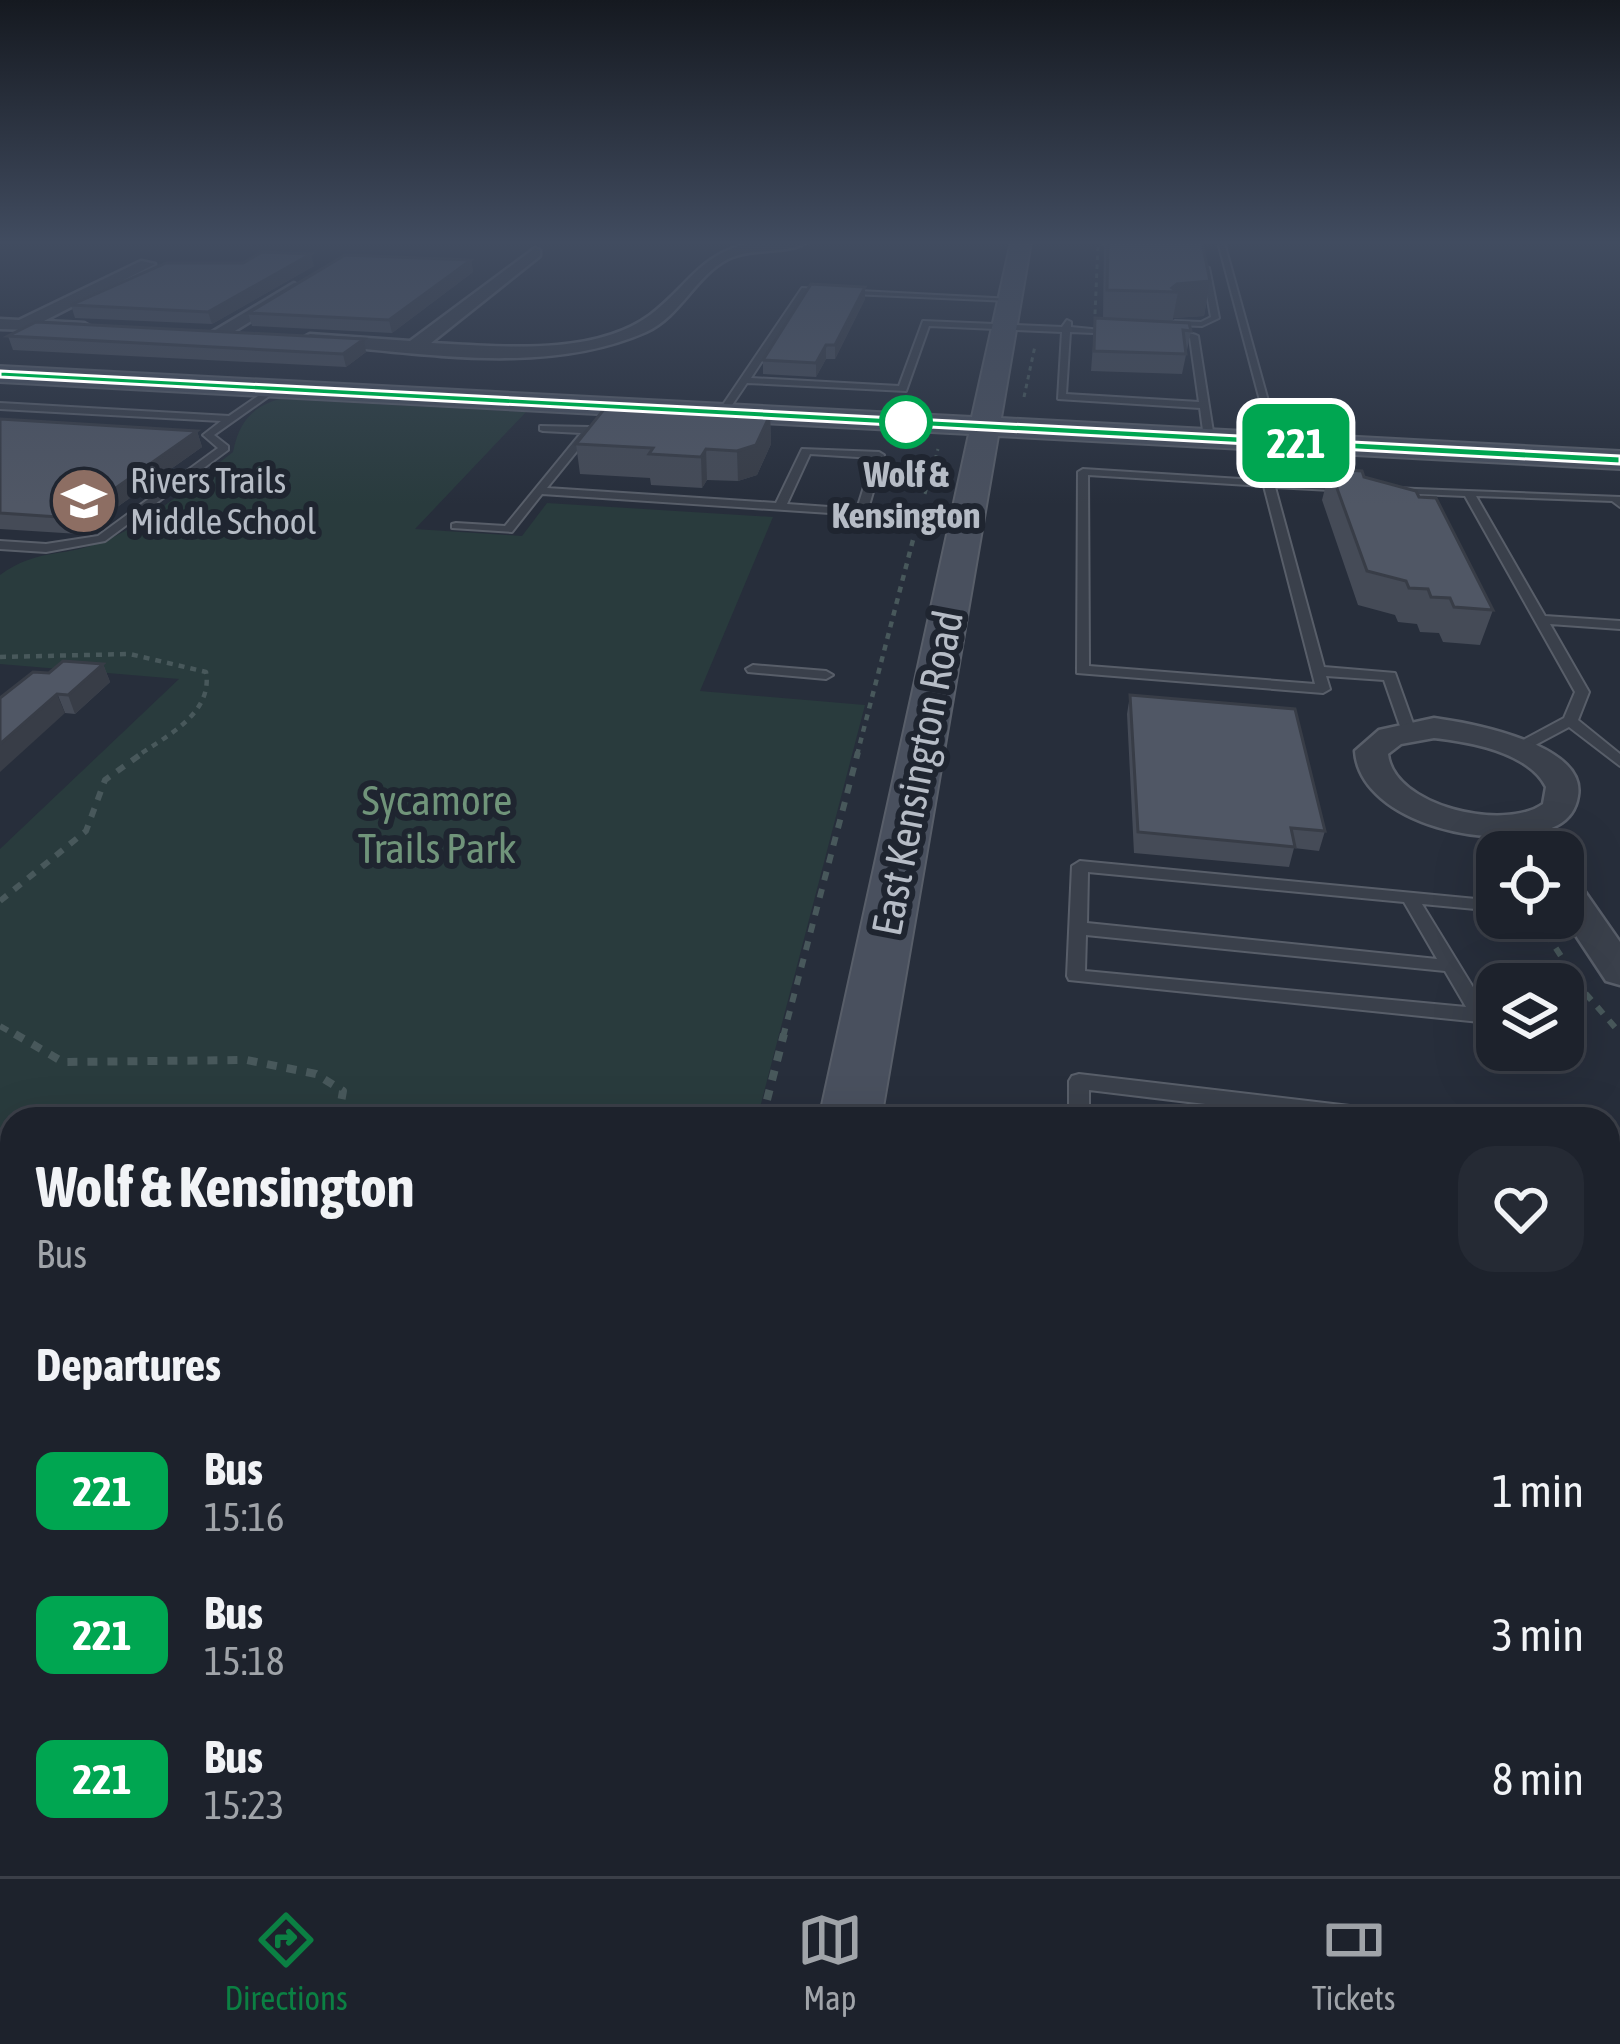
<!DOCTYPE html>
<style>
body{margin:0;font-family:"Asap Condensed",sans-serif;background:#252a34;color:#f1f3f6;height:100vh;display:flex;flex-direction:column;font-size:45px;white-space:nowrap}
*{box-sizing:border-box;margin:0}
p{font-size:39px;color:#a0a4a9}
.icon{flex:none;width:66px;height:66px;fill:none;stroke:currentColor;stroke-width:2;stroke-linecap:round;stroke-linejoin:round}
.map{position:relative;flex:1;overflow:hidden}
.side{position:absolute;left:0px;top:1107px;width:1620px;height:771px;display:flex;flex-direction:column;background:#1d222c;border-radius:36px 36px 0 0;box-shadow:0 12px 48px #0002,0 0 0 3px #3b3f48}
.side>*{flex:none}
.badge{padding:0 24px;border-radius:18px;font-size:42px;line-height:78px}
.tools{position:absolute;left:1476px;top:831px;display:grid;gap:24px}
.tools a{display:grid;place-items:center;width:108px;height:108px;border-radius:24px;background:#1d222c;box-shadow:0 12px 48px #0002,0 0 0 3px #3b3f48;font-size:60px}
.map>.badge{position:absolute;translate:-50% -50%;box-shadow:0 0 0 6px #fff}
h2{padding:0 36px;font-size:45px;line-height:108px}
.round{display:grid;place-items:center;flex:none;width:126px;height:126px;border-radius:36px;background:#252a34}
.overview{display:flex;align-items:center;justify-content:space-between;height:204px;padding:0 36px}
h1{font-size:57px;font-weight:700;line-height:90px}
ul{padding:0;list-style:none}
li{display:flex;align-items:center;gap:36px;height:144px;padding:0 36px}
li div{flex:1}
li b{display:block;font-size:45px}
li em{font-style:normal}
li .badge{min-width:132px;font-weight:700;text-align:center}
.dock{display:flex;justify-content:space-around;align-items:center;height:168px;border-top:3px solid #3b3f48;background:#1d222c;font-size:33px;color:#a0a4a9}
.dock a{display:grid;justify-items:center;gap:6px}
.dock .on{color:#0b8043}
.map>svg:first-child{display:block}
</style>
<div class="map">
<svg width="1620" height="1876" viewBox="0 0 1620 1876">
<rect width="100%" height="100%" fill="#272e3b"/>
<path fill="#293b3d" d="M279,399L526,412L415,529L522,536L547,503L773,517L700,691L865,705L757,1119H12V1866H561L558,1876H0V849L179,679L0,664V575C38,548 59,558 99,543C149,524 191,484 233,452C239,423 250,408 279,399Z"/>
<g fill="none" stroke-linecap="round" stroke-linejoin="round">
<defs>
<g id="service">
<polygon points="1218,242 1224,242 1280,444 1271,442"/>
<polygon points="1202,266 1209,268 1219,318 1202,326 1172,325 1175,321 1201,322 1211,317"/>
<path d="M802,288L1013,299L1009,301L807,292L751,378L899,386L923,321L1062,327L1067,320L1071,322V327L1122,332L1118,334L1070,332L1066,394L1199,402L1190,338L1166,335C1173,331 1191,332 1198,336L1214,438L1209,441L1204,438L1200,408L1058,399L1062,332L929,326L906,391L747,383L726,414H720L718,412Z"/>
<polygon points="271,387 279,389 214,435 228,446 228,450 105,541 46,552 0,549 0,541 46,544 98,536 218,448 203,435 221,421 0,409 0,403 229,416"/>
<path d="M540,426L589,427L594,430L547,488L776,503L802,449L879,452L884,455L868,509L966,516L972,519L966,522L542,494L512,532L452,528V524L456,523L505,526L581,433L543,431L540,430ZM810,454L873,458L857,509L787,504Z"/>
<path d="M1083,469L1353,486L1354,488L1349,491L1275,487L1324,667L1395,673L1415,729L1413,732L1408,733L1401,729L1384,680L1326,676L1330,689L1323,693L1077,673L1078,472ZM1088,475L1264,486L1315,684L1089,666Z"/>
<polygon points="1391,488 1620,497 1620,507 1612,501 1476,496 1545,616 1620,621 1620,629 1550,624 1589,692 1578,720 1620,754 1620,766 1569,727 1524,751 1514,751 1514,745 1564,718 1575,692 1465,496 1395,493 1391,492"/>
<polygon points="753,665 826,671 833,675 826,679 748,672 746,669"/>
<path d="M1080,861L1497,901V911L1422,904L1490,1015L1487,1020L1480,1022L1069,980L1067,976L1072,866ZM1088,872L1404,902L1437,959L1087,923ZM1086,935L1445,971L1466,1007L1085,971Z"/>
<polygon points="1079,1074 1392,1111 1399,1113 1402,1119 1329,1119 1089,1090 1089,1119 1069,1119 1069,1081 1072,1076"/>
<polygon points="1608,1137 1620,1140 1620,1156 1608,1153"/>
<polygon points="1608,1318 1620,1318 1620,1340 1608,1338"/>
</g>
<g id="minor">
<path d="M754,242H807C786,255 753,247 728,259C695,276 681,316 646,332C544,377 418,352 310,344L301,339L310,334L410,341L535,248L540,250V256L431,343C498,346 593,357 650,315C691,284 698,254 754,242Z"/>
<polygon points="141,261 155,264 44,321 84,323 93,328 90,332 0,329 0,319 19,320"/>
<polygon points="294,283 302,288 300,291 222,339 207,335"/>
<path d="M1434,718C1470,723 1587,744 1578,796C1576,809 1569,819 1558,825C1501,855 1360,825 1355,751L1379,730ZM1434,738C1470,742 1528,752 1546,787L1543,804C1504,832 1393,806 1388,754L1401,744Z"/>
<polygon points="1563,876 1576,879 1620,942 1620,985 1606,981 1563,916"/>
</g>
<g id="secondary">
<polygon points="1011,242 1031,242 1001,418 1620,451 1620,469 998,436 881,1119 819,1119 969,434 0,382 0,366 972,417"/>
<polygon points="659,1866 757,1866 756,1876 656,1876"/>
</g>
</defs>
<use href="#service" stroke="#585e69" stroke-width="4"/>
<use href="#minor" stroke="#585e69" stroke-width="5"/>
<use href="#secondary" stroke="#585e69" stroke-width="4"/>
<g stroke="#48585b" stroke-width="3" stroke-dasharray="4.5 4.5" stroke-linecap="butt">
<polyline points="1095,314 1098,245 1111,245"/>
<polyline points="1024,397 1035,346"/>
<polyline points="925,494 938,449"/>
</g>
<g stroke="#48585b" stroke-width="4.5" stroke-dasharray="6 6" stroke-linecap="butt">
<path d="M0,657L130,654L206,672C213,713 168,735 139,755"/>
<polyline points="857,755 914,536"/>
</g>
<g stroke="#48585b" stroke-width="6" stroke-dasharray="9 9" stroke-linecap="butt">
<polyline points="0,901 86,831 105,780 144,752"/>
<polyline points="1536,918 1586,994 1620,1033"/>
<polyline points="0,1026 19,1037"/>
<polyline points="783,1037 858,752"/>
</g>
<g stroke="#48585b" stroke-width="8" stroke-dasharray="10 10" stroke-linecap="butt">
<polyline points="15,1034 63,1062 247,1060 316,1074 343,1091 338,1119"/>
<polyline points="762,1119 784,1034"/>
</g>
<g stroke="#48585b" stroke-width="9" stroke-dasharray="15 15" stroke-linecap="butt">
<polyline points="0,1696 12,1676"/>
<polyline points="566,1876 569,1866"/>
</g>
<use href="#service" fill="#3a404b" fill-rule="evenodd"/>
<use href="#minor" fill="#3a404b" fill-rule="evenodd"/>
<use href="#secondary" fill="#49505e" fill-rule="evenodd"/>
</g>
<g fill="#454b57">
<polygon points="1104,242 1202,242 1210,281 1204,316 1173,318 1173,322 1191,331 1182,374 1091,371 1095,318 1103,319"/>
<polygon points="471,260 473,272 392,333 252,326 248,313"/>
<polygon points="243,263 314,266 212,324 75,318 71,305"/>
<polygon points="865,287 865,299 835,359 826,359 816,377 763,374 763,360"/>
<polygon points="8,336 366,352 346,367 13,350"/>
<polygon points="770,415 771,444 757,475 738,481 707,480 702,488 651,485 650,478 580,474 576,444"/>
<polygon points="0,419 197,431 202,447 79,534 0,529"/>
<polygon points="1330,469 1364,477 1493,610 1480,645 1443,642 1439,633 1420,632 1417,624 1398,622 1395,615 1358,605 1322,500"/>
<polygon points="103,664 110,682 75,714 65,713 49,673"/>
<polygon points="1130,695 1325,831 1319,851 1294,848 1289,867 1134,853 1127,714"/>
<polygon points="1608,1394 1620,1396 1620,1875 1571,1866 1608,1866"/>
</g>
<g fill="#383d47">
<polygon points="311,254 314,266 212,324 208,312"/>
<polygon points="471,260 473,272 392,333 389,320"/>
<polygon points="1210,281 1204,316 1173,318 1178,292 1172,288 1177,284"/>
<polygon points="865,287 865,299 835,359 835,345"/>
<polygon points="364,339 366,352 346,367 343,354"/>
<polygon points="826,345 826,359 816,377 816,363"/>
<polygon points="770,415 771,444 757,475 738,481 737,451"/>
<polygon points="197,431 202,447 79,534 73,518"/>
<polygon points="706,449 707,480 702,488 701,457"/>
<polygon points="103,664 110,682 75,714 68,695"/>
<polygon points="57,694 65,713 0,772 0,744"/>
</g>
<g fill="#505765" stroke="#383d47" stroke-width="3">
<polygon points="1108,242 1202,242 1210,281 1177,284 1172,288 1178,292 1107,290"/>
<polygon points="262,252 311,254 208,312 71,305 166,263 243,263"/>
<polygon points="345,255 471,260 389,320 248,313"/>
<polygon points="811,284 865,287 835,345 826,345 816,363 763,360"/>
<polygon points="1095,318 1189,323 1191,331 1183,330 1186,354 1094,351"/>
<polygon points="36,322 364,339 343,354 8,336"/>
<polygon points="615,406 770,415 756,445 737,451 706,449 701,457 649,454 653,448 576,444 605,408"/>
<polygon points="0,419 197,431 73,518 0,513"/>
<polygon points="1330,469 1362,471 1364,477 1416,491 1419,497 1436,498 1493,610 1454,607 1450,598 1431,597 1428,589 1409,588 1406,581 1367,571"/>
<polygon points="63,661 103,664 68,695 57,694 0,744 0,698 33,672 49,673"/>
<polygon points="1130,695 1295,709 1325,831 1291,828 1295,847 1138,832"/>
<polygon points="1608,1394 1620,1396 1620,1856 1608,1853"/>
</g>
<linearGradient id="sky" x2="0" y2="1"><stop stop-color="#151920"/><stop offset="0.48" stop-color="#414c60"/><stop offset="1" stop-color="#414c60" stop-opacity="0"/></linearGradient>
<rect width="1620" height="505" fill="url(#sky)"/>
<polygon fill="#00a651" stroke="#fff" stroke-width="3" points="0,371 1620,456 1620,464 0,377"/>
<defs>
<symbol id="school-disc" viewBox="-11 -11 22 22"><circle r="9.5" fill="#8d6e63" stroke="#1f2530"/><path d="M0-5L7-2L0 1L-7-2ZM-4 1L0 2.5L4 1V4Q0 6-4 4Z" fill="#fff"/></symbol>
</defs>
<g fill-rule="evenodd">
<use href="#school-disc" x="46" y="463" width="76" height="76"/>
</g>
<circle fill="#fff" stroke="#00a651" stroke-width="6" cx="906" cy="422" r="24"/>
<g text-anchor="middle" stroke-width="12" stroke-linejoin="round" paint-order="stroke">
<g font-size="36" font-weight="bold" fill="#b6bcc6" stroke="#1f2530">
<text x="906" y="487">Wolf &amp;<tspan x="906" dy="41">Kensington</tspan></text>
</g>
<g font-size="36" fill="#b6bcc6" stroke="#1f2530" text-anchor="start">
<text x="130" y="493">Rivers Trails<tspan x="130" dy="41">Middle School</tspan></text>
</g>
<g font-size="42" fill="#b6bcc6" stroke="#1f2530">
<text transform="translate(917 773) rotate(-79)" y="15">East Kensington Road</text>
</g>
<g font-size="42" fill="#70947a" stroke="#1f2530">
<text x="437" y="815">Sycamore<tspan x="437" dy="48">Trails Park</tspan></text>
</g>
</g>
</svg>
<div class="tools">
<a><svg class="icon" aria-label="locate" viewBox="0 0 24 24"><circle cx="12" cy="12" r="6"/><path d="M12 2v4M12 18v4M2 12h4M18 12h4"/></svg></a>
<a><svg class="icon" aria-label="layers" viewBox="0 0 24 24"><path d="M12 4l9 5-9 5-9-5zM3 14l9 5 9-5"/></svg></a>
</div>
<b class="badge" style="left:1296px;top:443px;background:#00a651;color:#fff">221</b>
<section class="side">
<div class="overview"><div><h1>Wolf &amp; Kensington</h1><p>Bus</p></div><a class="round"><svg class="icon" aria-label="heart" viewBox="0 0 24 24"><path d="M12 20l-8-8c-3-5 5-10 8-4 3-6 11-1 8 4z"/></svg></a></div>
<h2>Departures</h2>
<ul>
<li><span class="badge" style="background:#00a651;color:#fff">221</span><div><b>Bus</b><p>15:16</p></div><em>1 min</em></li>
<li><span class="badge" style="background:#00a651;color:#fff">221</span><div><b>Bus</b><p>15:18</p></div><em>3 min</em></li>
<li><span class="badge" style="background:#00a651;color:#fff">221</span><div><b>Bus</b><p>15:23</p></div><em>8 min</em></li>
</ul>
</section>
</div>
<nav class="dock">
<a class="on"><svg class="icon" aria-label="directions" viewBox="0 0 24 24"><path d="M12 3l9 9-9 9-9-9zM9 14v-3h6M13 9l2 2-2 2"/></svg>Directions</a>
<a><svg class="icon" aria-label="map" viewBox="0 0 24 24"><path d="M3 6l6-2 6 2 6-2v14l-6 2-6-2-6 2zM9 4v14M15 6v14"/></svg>Map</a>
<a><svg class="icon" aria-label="tickets" viewBox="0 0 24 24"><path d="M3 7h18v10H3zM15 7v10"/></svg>Tickets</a>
</nav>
